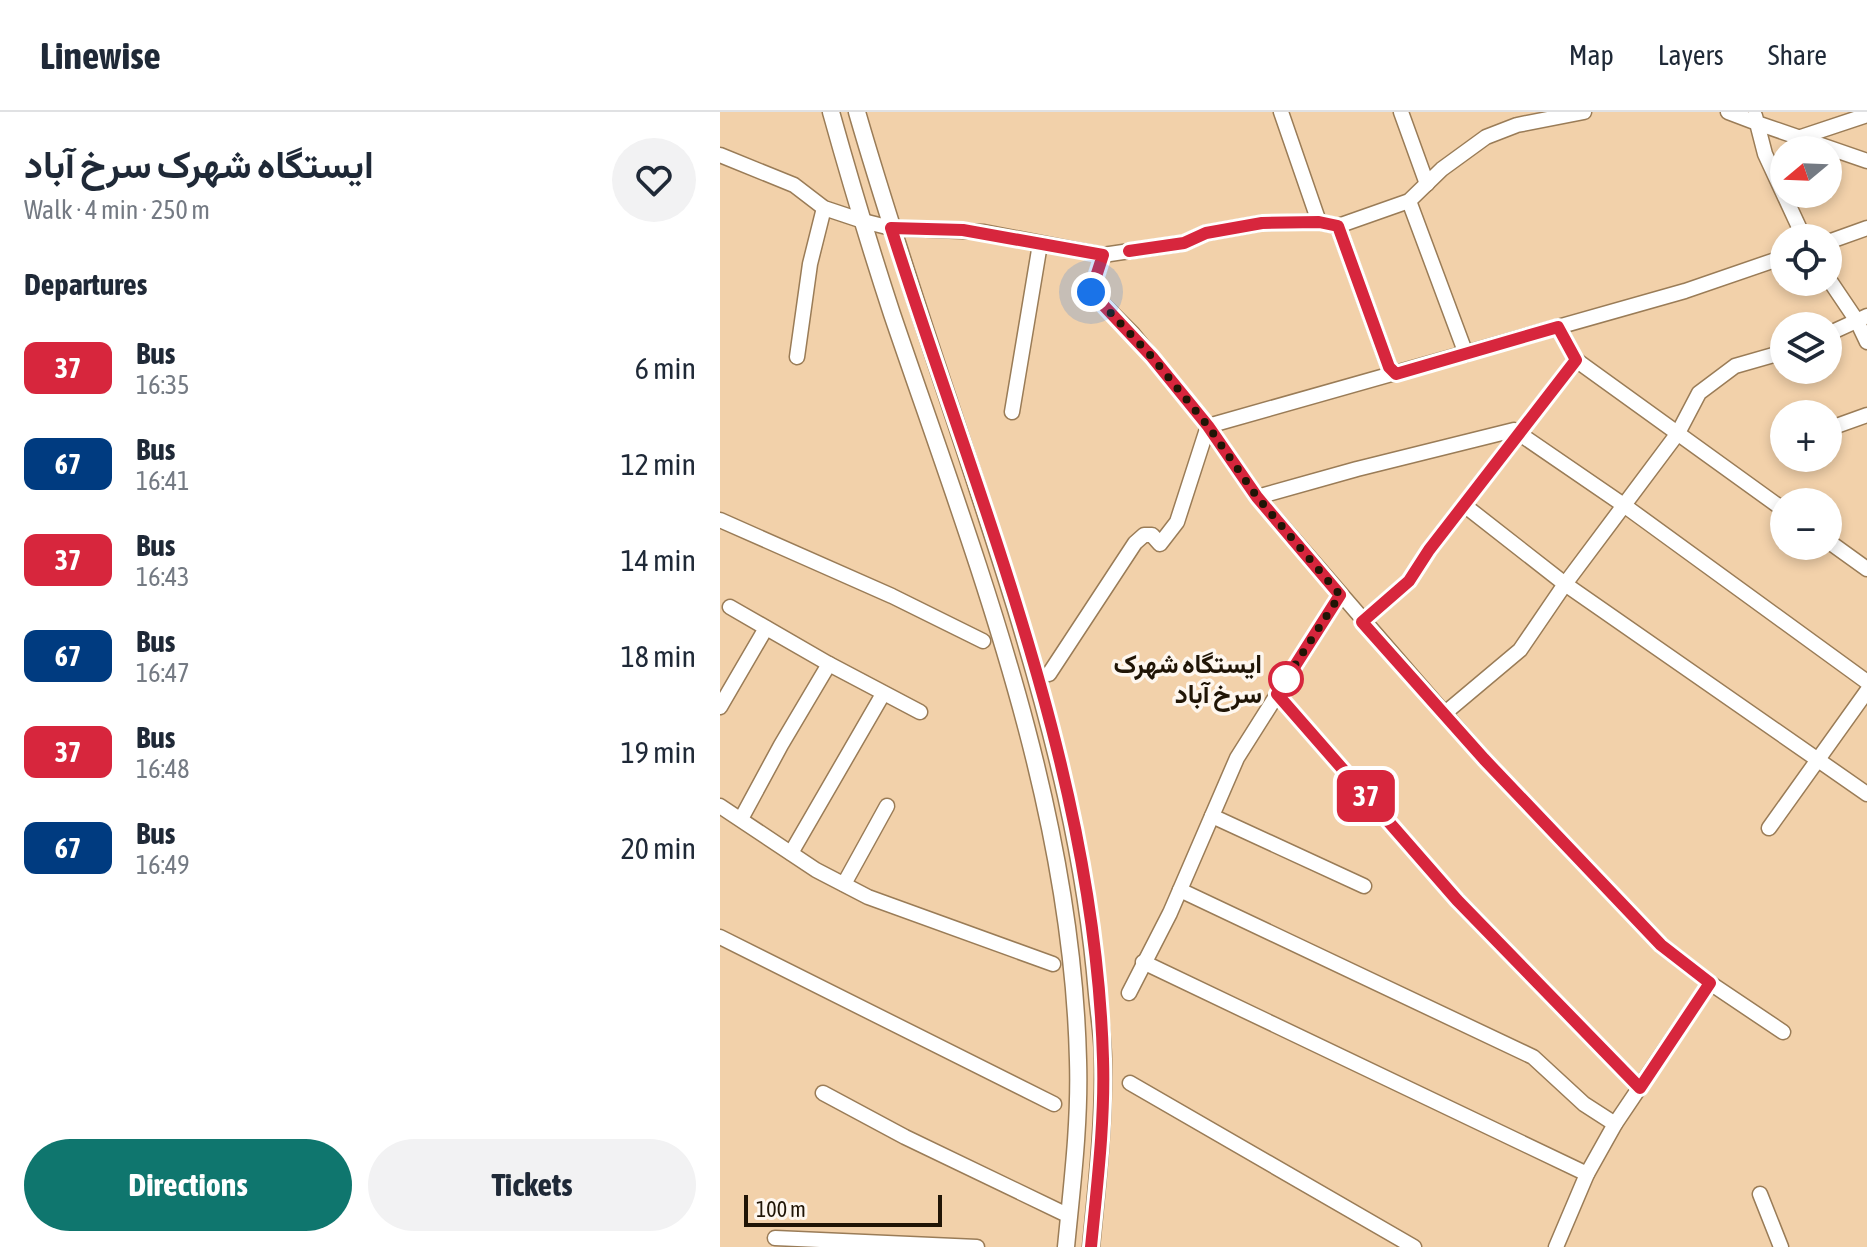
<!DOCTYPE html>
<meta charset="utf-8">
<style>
body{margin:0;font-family:"Asap Condensed",Vazirmatn,sans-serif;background:#f2f2f3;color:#1f2937;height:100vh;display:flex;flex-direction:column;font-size:30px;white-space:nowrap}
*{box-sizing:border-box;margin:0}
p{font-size:26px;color:#747a83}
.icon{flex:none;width:44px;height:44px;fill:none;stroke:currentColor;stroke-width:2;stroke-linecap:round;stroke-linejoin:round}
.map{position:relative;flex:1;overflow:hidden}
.drawer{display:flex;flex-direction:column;background:#fff;width:720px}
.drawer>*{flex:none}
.badge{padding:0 16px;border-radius:12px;font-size:28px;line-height:52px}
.needle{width:52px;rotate:251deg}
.fabs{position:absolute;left:1050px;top:24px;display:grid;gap:16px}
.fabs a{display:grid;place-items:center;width:72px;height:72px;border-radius:50%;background:#fff;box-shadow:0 4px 12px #0003;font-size:40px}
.scale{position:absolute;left:24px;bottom:20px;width:198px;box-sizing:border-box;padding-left:8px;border:4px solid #201506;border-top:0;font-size:22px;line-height:28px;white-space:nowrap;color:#201506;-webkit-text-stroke:6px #fef7ef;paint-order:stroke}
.you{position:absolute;width:40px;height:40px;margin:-20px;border:6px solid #fff;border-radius:50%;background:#1a73e8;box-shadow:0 0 0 12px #1a73e833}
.map>.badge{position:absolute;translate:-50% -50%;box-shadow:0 0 0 4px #fff}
h2{padding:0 24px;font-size:30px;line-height:72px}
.round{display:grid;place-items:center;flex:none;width:84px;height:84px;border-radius:42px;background:#f2f2f3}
.overview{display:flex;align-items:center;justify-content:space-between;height:136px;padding:0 24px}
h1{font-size:38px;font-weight:700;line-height:60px}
.primary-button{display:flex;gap:16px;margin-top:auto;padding:16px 24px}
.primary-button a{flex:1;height:92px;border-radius:48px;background:#0f766e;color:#fff;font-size:32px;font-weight:700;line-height:92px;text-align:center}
.primary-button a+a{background:#f2f2f3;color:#1f2937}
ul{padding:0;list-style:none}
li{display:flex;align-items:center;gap:24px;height:96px;padding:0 24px}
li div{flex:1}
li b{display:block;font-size:30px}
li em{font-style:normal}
li .badge{min-width:88px;font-weight:700;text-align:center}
header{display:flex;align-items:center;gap:48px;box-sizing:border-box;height:112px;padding:0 40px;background:#fff;border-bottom:2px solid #e0e1e3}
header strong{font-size:38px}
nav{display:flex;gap:44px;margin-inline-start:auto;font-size:28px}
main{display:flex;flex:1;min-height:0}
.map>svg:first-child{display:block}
</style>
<header>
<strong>Linewise</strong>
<nav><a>Map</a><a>Layers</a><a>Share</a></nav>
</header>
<main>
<section class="drawer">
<div class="overview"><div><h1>ایستگاه شهرک سرخ آباد</h1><p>Walk · 4 min · 250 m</p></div><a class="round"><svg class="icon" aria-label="heart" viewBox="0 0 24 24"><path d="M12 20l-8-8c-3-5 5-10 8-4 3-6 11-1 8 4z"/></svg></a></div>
<h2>Departures</h2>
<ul>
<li><span class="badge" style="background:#d7263d;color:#fff">37</span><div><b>Bus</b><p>16:35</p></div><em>6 min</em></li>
<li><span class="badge" style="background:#003b80;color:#fff">67</span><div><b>Bus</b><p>16:41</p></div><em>12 min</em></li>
<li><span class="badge" style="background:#d7263d;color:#fff">37</span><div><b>Bus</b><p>16:43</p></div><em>14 min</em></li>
<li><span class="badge" style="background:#003b80;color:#fff">67</span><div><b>Bus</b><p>16:47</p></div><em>18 min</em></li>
<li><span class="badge" style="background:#d7263d;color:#fff">37</span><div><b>Bus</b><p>16:48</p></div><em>19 min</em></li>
<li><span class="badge" style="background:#003b80;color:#fff">67</span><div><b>Bus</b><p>16:49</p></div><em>20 min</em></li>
</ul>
<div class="primary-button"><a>Directions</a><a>Tickets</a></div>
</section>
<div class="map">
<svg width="1147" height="1135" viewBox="0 0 1147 1135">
<rect width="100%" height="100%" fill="#f2d1aa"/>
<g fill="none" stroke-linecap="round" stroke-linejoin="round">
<defs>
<g id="minor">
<polyline points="561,0 599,110"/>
<polyline points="681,0 707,72"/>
<polyline points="1008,0 1037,11 1045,42 1084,126"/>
<polyline points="1035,4 1037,11 1147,49"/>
<polyline points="1078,26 1147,3"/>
<polyline points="0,43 74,73 104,96 143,109 171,116 264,120 383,143 464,131 486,121 542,111 599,110 618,114 689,89 722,57 766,25 797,13 864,0"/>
<polyline points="689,89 746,242"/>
<polyline points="618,114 669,255 676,262"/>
<polyline points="1108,130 1147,116"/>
<polyline points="383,143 371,180 413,222 488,314 537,385 764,647 941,833 990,871 1063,920"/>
<polyline points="1108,166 1137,209 1147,230"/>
<polyline points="838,215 856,248 1064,398"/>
<polyline points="1108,222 1147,204"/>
<polyline points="77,245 90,152 104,96"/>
<polyline points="292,300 320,132"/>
<polyline points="1108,317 1147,303"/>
<polyline points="537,385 637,357 794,318 905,394 1147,570"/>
<polyline points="744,393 845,472 1147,682"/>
<polyline points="0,408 172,484 263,529"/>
<polyline points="1108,429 1147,457"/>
<polyline points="10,495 109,552 200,600"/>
<polyline points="642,510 689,469 709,438 856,248"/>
<polyline points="329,562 415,431 424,423 432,423 440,432 457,410 488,314 965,179 1064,145"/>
<polyline points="557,582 737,788 920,976"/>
<polyline points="0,595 46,516"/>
<polyline points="725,601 800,538 845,472 958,321 979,281 1015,254 1064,240"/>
<polyline points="0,694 96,758 148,785 333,852"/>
<polyline points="492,704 644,774"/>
<polyline points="21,707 61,633 109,552"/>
<polyline points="1049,716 1147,579"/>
<polyline points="71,741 163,582"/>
<polyline points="124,772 167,694"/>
<polyline points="460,778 813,945 864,992 895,1012"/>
<polyline points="0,825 334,992"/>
<polyline points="423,850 867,1062"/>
<polyline points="409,881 450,801 517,646 620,483"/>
<polyline points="410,971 694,1135"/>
<polyline points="103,981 185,1025 343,1101"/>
<polyline points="1040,1082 1061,1135"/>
<polyline points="55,1126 257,1135"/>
<polyline points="836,1135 867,1062 895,1012 990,871"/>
</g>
<g id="major">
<path d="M111,0C130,68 150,135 172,202C254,443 352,690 358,948C360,1011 352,1073 346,1135"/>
<path d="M137,0C185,166 244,329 295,494C334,622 366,748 377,882C379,904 383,927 383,948C384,1011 377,1073 371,1135"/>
</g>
</defs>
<use href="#minor" stroke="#9a7c57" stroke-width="17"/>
<use href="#major" stroke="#9a7c57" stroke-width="19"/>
<use href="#minor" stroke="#fff" stroke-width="14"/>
<use href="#major" stroke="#fff" stroke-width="16"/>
</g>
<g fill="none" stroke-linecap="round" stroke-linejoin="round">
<defs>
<path id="line" d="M371,1135C377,1073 385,1010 383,947C375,659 257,387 171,116L243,118L383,143L371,180L432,245L488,314L537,385L620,483L557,582L737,788L920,976L990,871L941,833L764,647L642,510L689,469L709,438L856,248L838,215L676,262L669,255L618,114L599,110L542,111L486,121L464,131L409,139"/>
</defs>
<use href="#line" stroke="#fff" stroke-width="18"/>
<use href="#line" stroke="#d7263d" stroke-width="12"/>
<polyline stroke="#201506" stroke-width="8" stroke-dasharray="0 14.4" points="371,180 432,245 488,314 537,385 620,483 566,567"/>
</g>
<circle fill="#fff" stroke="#d7263d" stroke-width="4" cx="566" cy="567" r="16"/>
<g text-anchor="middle" stroke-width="7" stroke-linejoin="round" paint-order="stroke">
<g font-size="26" font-weight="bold" fill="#201506" stroke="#fef7ef" text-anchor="end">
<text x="542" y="561">ایستگاه شهرک<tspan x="542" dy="30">سرخ آباد</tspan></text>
</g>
</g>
</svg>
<div class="fabs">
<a><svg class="needle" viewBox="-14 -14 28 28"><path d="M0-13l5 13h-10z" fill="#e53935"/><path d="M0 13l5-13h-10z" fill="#747a83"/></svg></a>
<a><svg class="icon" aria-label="locate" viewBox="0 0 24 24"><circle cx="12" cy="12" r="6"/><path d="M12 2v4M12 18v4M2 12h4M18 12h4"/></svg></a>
<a><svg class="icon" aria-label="layers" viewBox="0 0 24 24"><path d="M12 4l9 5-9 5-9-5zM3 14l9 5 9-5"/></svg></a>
<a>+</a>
<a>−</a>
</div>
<div class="scale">100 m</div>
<div class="you" style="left:371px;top:180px"></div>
<b class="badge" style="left:646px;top:684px;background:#d7263d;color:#fff">37</b>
</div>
</main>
